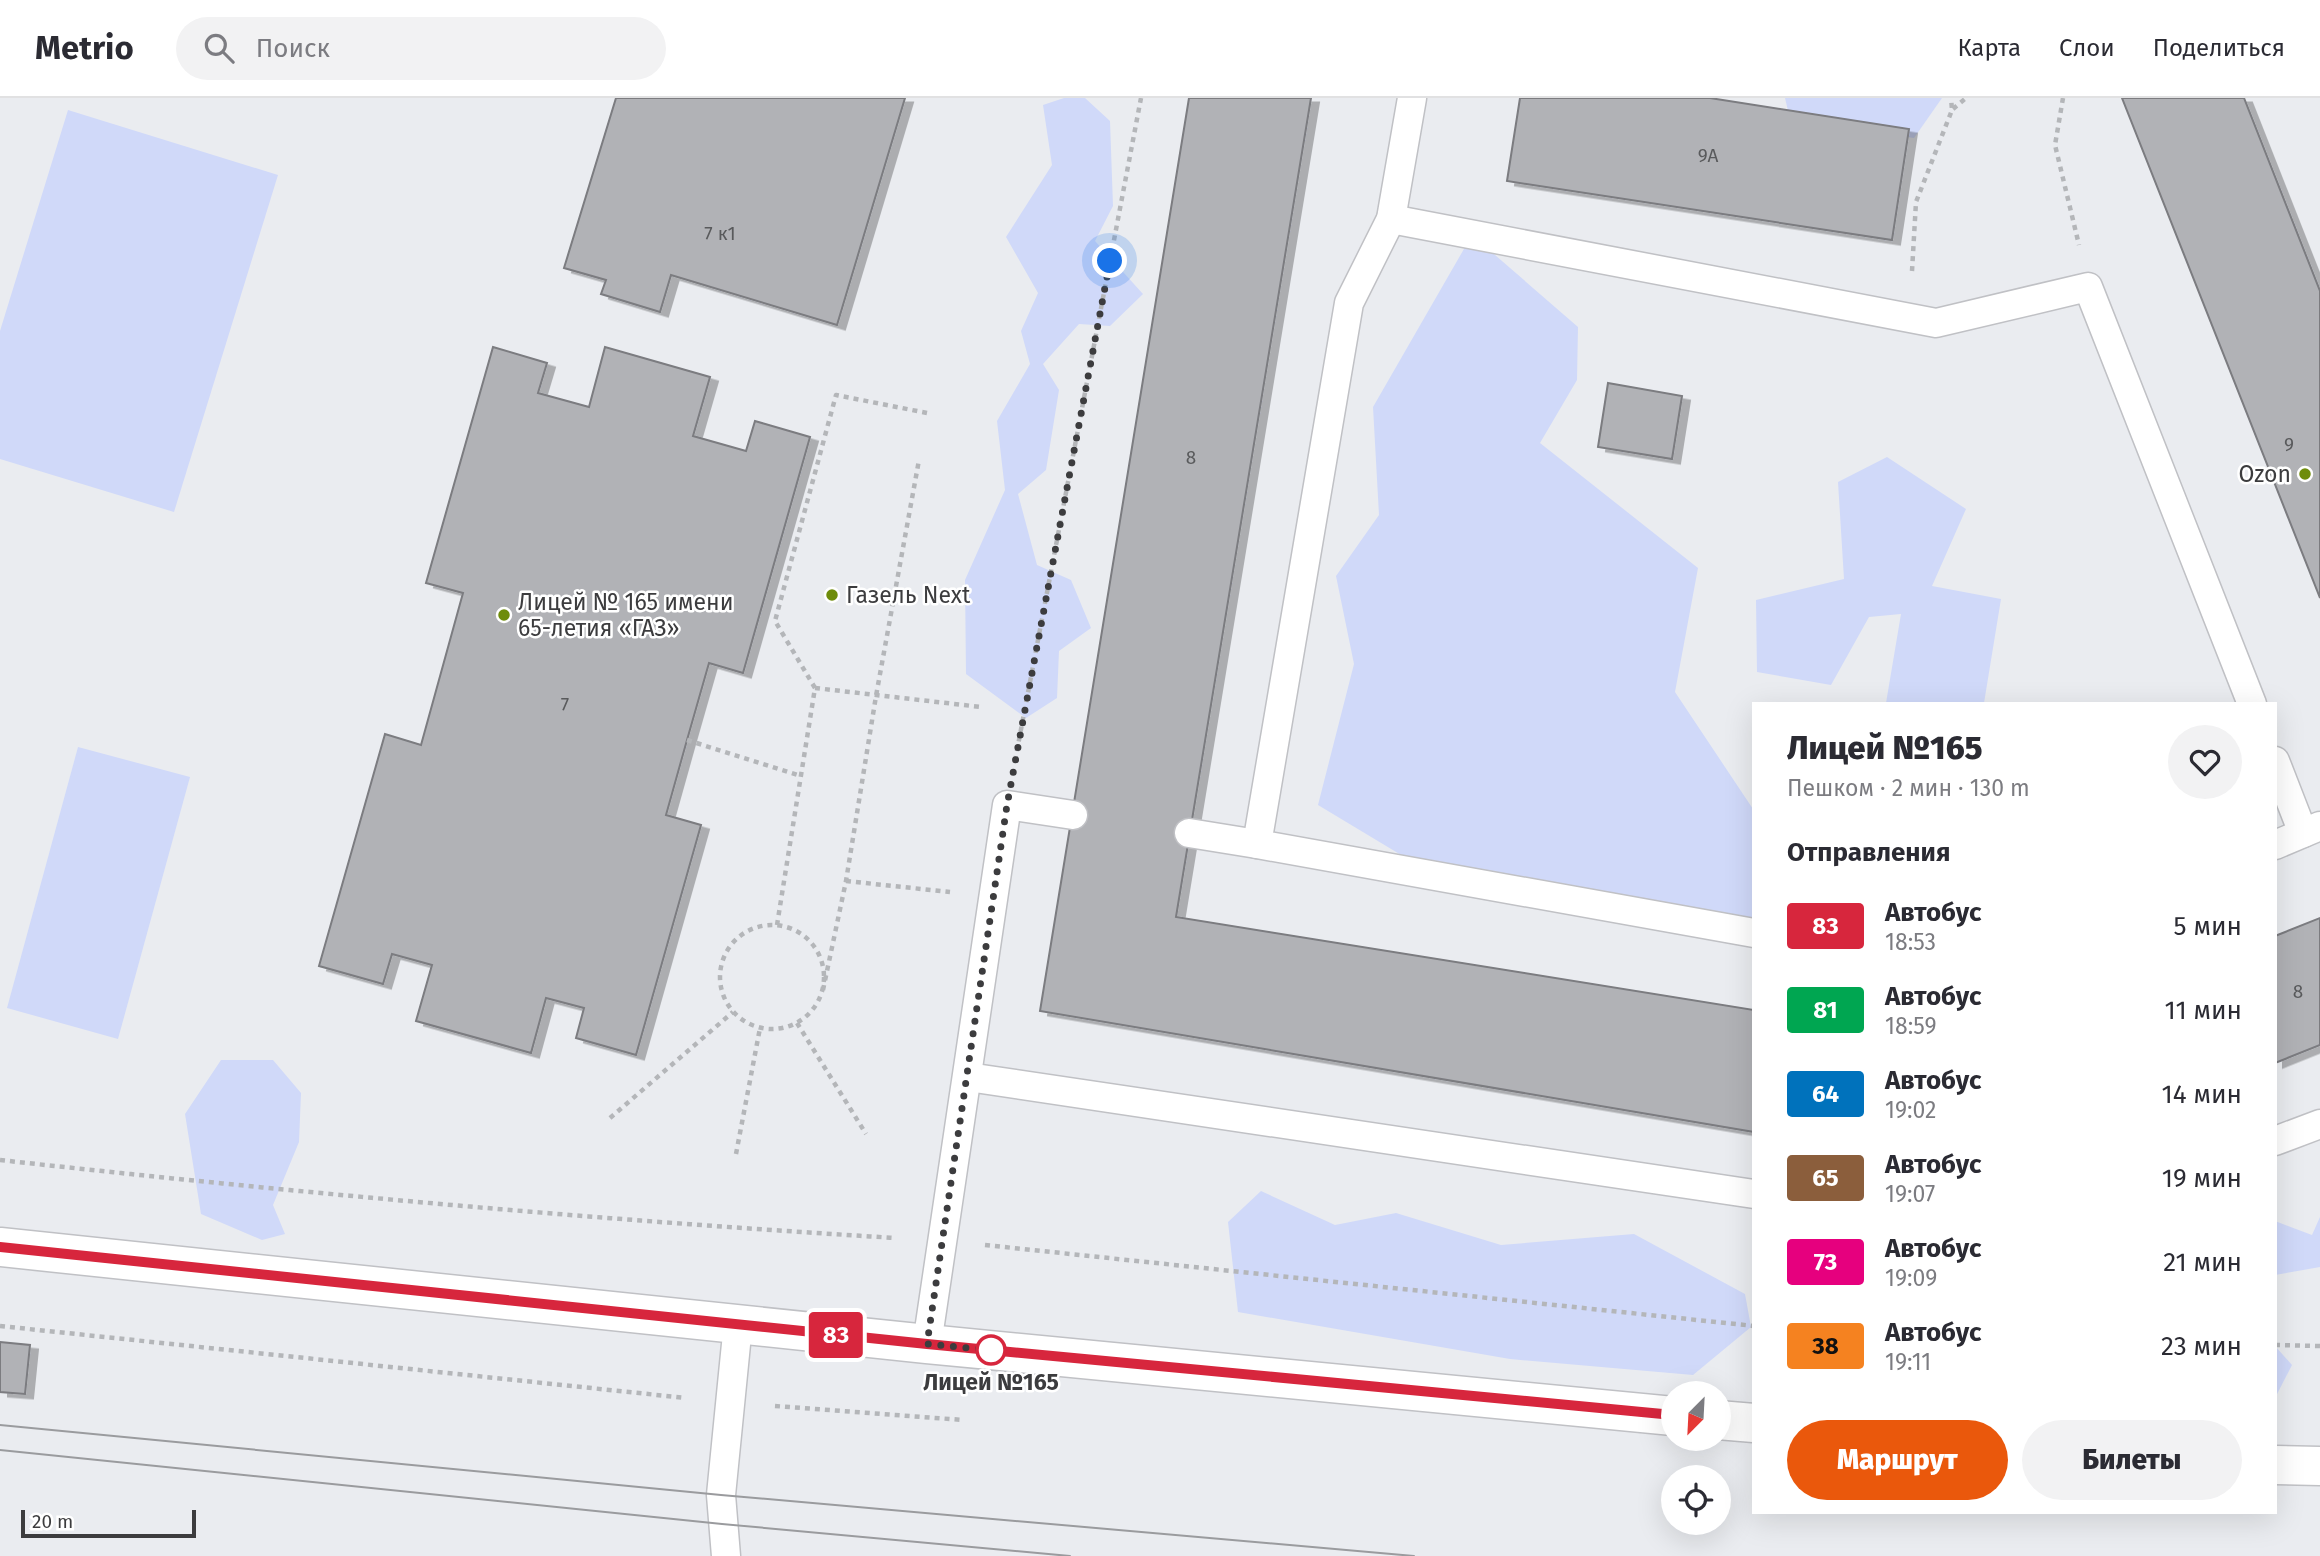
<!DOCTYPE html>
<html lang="ru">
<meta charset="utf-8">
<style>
body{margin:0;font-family:"Fira Sans",sans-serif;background:#f2f2f3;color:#2b2b33;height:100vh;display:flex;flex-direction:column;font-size:26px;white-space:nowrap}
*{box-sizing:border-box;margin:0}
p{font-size:23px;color:#7c7c81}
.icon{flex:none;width:38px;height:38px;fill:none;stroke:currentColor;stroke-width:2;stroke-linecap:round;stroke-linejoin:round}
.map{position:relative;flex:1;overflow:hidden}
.sheet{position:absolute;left:1752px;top:604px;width:525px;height:812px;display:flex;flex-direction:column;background:#fff;border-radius:0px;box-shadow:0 7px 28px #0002}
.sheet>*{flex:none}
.badge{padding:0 14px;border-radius:5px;font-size:24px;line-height:46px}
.needle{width:46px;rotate:204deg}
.tools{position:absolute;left:1661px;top:1283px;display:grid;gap:14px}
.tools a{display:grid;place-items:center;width:70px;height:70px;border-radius:50%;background:#fff;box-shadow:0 7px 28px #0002;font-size:35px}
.scale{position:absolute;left:21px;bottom:18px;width:175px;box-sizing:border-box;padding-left:7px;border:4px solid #3c3c3e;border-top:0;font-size:19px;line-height:24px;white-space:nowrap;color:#3c3c3e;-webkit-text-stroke:5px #fff;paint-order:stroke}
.you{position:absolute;width:35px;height:35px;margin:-18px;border:5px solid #fff;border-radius:50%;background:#1a73e8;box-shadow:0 0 0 10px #1a73e833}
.map>.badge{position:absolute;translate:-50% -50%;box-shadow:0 0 0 4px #fff}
h2{padding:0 35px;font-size:26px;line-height:63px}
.round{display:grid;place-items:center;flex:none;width:74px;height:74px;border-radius:37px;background:#f2f2f3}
.head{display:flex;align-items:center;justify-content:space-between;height:119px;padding:0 35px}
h1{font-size:33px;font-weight:800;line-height:52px}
.cta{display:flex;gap:14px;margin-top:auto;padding:14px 35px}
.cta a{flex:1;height:80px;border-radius:42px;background:#ea580c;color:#fff;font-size:28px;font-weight:800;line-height:80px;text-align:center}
.cta a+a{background:#f2f2f3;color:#2b2b33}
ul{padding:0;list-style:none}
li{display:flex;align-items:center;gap:21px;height:84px;padding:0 35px}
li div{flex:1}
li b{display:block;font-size:26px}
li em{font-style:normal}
li .badge{min-width:77px;font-weight:700;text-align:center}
header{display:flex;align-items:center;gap:42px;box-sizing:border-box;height:98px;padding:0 35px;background:#fff;border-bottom:2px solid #e1e1e2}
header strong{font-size:33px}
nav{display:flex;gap:38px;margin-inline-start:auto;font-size:24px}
.search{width:490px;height:63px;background:#f2f2f3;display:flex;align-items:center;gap:18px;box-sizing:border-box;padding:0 24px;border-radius:38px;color:#7c7c81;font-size:26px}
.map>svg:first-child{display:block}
</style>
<header>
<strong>Metrio</strong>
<div class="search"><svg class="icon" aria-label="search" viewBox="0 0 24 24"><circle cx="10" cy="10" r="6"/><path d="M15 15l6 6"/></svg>Поиск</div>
<nav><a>Карта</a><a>Слои</a><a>Поделиться</a></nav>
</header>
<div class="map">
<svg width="2320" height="1458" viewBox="0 0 2320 1458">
<defs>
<filter id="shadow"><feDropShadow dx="8" dy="4.5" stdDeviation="0" flood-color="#0004"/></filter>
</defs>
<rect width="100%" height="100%" fill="#eaecf0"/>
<g fill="#d0d9f9">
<polygon points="1064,0 1085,0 1110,23 1113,108 1095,143 1143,196 1110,228 1079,226 1043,266 1059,292 1046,372 1018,396 1037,467 1071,482 1091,530 1059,553 1057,600 1026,620 966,576 965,482 1005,392 997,323 1030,266 1021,233 1038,195 1006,139 1052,67 1043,7"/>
<polygon points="1785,0 1942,0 1914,40 1790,21"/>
<polygon points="68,12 278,77 174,414 0,361 0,233"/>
<polygon points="1472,137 1578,229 1577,282 1540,345 1698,470 1675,594 1753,711 1753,834 1441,781 1318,707 1354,566 1336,478 1379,417 1373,309"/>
<polygon points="1887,359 1966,411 1932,488 2001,501 1984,605 1886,605 1901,516 1869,519 1831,587 1757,574 1756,502 1844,481 1838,384"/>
<polygon points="78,649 190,679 118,941 7,910"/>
<polygon points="221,962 273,962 301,995 299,1044 273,1107 285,1136 262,1142 201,1116 185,1016"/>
<polygon points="1261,1093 1335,1127 1396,1115 1501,1147 1634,1136 1745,1196 1751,1229 1693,1277 1510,1261 1238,1214 1228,1124"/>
<polygon points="2320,1119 2320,1169 2275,1177 2275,1123 2312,1137"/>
<polygon points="2275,1248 2292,1267 2275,1300"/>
</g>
<g fill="#b1b2b6" stroke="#7b7c80" stroke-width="2" filter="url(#shadow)">
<polygon points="616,0 905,0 837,227 671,177 660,214 601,196 606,182 564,170"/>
<polygon points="1189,0 1311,0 1176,819 1754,912 1754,1034 1040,913"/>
<polygon points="1520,0 1710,0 1909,31 1892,142 1507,83"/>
<polygon points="2122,0 2244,0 2320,193 2320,500"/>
<polygon points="493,249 547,265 538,295 589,309 605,249 710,279 693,338 746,353 755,323 810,339 743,575 709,565 687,642 666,717 701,727 636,957 576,940 584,910 546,900 531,955 416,923 432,867 392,856 383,886 319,868 385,636 421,647 463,495 426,485"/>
<polygon points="1608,285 1682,298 1672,361 1598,349"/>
<polygon points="2320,820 2320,947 2275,965 2275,838"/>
<polygon points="0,1244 30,1247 25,1296 0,1294"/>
</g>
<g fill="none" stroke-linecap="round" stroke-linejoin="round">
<defs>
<g id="lane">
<polyline points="1412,0 1391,121 1349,205 1257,746 1754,835"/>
<polyline points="1391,121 1936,225 2088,189 2252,606"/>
<polyline points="2275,663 2303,735"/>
<polyline points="1189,735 1257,746"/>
<polyline points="2275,747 2320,728"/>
<polyline points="968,979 1754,1096"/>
<polyline points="2275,1043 2320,1026"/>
<polyline points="927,1246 1007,707 1073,717"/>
<polyline points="726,1458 721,1397 738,1226"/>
</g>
<g id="secondary">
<polyline points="0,1149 927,1246 1673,1318"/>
<polyline points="1718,1322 1754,1325"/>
<polyline points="2275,1367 2320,1368"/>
</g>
</defs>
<use href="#lane" stroke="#c0c1c5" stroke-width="31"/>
<use href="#secondary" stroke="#c0c1c5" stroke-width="41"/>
<g stroke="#b4b6b9" stroke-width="4.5" stroke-dasharray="5 5" stroke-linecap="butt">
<polyline points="2063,0 2055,47 2079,147"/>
<polyline points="1953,11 1966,0"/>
<polyline points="1912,173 1916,104 1952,12 1951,0"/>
<polyline points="815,590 981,609"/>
<polyline points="687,642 801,678"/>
<polyline points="1015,663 1141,0"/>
<polyline points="846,783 950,794"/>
<polyline points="777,827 815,590 775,523 836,297 927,315"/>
<circle cx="772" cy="879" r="52"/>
<polyline points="823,892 846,783 876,598 919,362"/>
<polyline points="797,925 866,1036"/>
<polyline points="610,1020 733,914"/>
<polyline points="736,1056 760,930"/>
<path d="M0,1062C298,1095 597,1122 896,1140"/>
<polyline points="985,1147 1754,1228"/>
<polyline points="0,1228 686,1300"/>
<polyline points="2275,1247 2320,1248"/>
<polyline points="775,1308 963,1322"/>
</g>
<use href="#lane" stroke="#fff" stroke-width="28"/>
<use href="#secondary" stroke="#fff" stroke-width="38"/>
<g stroke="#9a9b9e" stroke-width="2">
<polyline points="0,1327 721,1397 1414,1458"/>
<polyline points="0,1352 722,1426 1070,1458"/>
</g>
</g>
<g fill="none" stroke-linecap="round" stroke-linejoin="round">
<defs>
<polyline id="line" points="0,1149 927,1246 1673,1317"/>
</defs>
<use href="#line" stroke="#fff" stroke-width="16"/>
<use href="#line" stroke="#d7263d" stroke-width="10"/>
<polyline stroke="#3c3c3e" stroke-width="7" stroke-dasharray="0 12.6" points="991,1252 927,1246 1007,707 1110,163"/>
</g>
<g fill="#6e8c0a" stroke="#fff" stroke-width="2.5">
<circle cx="2305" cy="376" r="7"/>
<circle cx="832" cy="497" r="7"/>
<circle cx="504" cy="517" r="7"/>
</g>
<circle fill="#fff" stroke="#d7263d" stroke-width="3.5" cx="991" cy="1252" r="14"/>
<g text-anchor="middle" stroke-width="5" stroke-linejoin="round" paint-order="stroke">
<g font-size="19" fill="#595a5c">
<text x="1708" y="64">9А</text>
<text x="720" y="142">7 к1</text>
<text x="2289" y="353">9</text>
<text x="1191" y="366">8</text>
<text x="565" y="613">7</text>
<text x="2298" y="900">8</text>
</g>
<g font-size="23" fill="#3c3c3e" stroke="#fff" text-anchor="start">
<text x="2291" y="384" text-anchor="end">Ozon</text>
<text x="846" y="505">Газель Next</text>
<text x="518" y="512">Лицей № 165 имени<tspan x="518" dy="26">65-летия «ГАЗ»</tspan></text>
</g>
<g font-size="23" font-weight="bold" fill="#3c3c3e" stroke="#fff">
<text x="991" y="1292">Лицей №165</text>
</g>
</g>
</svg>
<div class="tools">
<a><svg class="needle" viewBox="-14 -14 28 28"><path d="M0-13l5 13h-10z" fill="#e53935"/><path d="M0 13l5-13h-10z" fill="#7c7c81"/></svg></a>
<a><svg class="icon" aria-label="locate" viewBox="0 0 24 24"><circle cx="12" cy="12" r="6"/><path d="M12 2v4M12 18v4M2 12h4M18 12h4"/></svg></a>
</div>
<div class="scale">20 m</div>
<div class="you" style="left:1110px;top:163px"></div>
<b class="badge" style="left:836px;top:1237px;background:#d7263d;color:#fff">83</b>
<section class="sheet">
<div class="head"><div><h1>Лицей №165</h1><p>Пешком · 2 мин · 130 m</p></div><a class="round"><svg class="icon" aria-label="heart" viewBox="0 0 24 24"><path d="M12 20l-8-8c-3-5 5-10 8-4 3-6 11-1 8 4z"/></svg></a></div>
<h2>Отправления</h2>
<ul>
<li><span class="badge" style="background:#d7263d;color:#fff">83</span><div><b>Автобус</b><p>18:53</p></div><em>5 мин</em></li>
<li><span class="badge" style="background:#00a651;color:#fff">81</span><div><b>Автобус</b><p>18:59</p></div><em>11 мин</em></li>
<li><span class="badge" style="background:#0072bc;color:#fff">64</span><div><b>Автобус</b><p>19:02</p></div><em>14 мин</em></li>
<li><span class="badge" style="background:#8b5e3c;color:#fff">65</span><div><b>Автобус</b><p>19:07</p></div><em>19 мин</em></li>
<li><span class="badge" style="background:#e6007e;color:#fff">73</span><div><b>Автобус</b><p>19:09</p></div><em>21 мин</em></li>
<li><span class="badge" style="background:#f58220;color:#111">38</span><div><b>Автобус</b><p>19:11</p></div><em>23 мин</em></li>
</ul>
<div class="cta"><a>Маршрут</a><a>Билеты</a></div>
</section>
</div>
